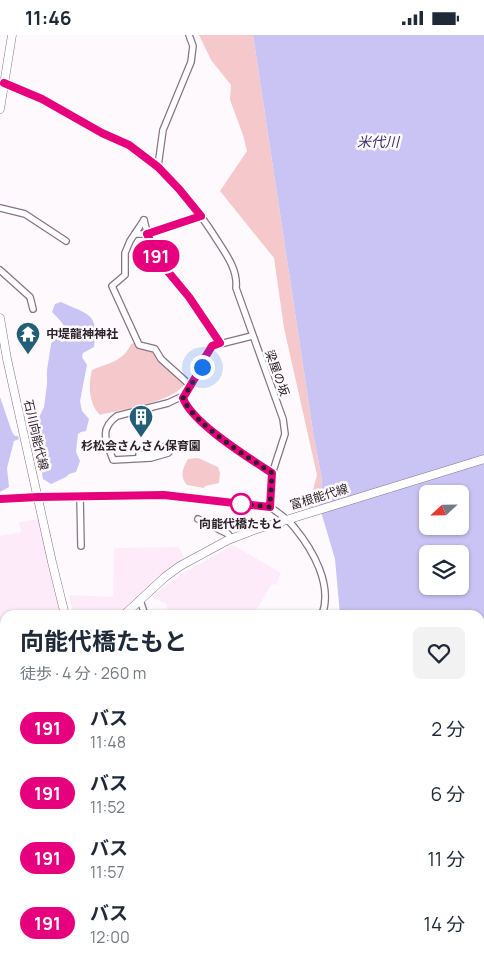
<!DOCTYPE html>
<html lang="ja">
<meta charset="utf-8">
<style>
body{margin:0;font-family:Manrope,"Noto Sans JP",sans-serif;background:#f2f2f3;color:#1f2937;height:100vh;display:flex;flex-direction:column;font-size:19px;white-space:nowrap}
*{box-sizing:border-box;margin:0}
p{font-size:16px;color:#747a83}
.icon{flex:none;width:28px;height:28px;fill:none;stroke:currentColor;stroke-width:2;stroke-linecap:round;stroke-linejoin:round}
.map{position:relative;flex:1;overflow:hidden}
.panel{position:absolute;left:0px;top:575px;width:485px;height:356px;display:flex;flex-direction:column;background:#fff;border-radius:15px 15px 0 0;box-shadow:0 1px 4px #0004}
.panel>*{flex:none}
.badge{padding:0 10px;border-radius:16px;font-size:18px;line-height:32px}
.needle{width:32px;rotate:248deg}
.tools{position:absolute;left:419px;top:450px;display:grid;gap:10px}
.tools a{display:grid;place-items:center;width:50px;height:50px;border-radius:8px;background:#fff;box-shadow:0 1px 4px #0004;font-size:25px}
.you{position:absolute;width:25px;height:25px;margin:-12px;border:4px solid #fff;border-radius:50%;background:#1a73e8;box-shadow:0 0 0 8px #1a73e833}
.map>.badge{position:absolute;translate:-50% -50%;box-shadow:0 0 0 2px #fff}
.round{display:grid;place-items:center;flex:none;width:52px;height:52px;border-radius:8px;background:#f2f2f3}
.head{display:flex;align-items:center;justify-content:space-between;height:85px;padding:0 20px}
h1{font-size:24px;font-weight:700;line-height:38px}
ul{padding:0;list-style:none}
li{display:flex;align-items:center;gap:15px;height:65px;padding:0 20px}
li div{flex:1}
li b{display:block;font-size:19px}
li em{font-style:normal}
li .badge{min-width:55px;font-weight:700;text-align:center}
.status{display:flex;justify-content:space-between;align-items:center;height:35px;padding:0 25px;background:#fff;direction:ltr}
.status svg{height:14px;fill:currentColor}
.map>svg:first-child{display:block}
</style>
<div class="status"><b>11:46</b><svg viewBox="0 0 49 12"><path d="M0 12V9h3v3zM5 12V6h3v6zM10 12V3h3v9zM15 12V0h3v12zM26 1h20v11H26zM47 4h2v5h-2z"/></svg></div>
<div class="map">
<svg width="484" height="931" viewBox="0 0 484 931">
<rect width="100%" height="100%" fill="#fef9fd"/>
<g fill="#fdebfa">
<polygon points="39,484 61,580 5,580 5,599 0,600 0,501 21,497 19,487"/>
<polygon points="233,510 281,538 276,550 272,549 253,580 169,580 166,569 152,562 180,540"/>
<polygon points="179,512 185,525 137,563 119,580 74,580 69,560 113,562 114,513"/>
<polygon points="22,926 77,926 78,931 23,931"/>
</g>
<g fill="#f5c9cb">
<polygon points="199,0 253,0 314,403 322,445 319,470 309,473 310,466 317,440 284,293 274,223 220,156 247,116 243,100 230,65 231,50 211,25"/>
<path d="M137,307L153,316L161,328L186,347C176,367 122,374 100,380C89,369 88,350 92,335C108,328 123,327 131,309Z"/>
<path d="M198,423L218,432L220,438L219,448L205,451L204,453L187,450C179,441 183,433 188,424Z"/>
</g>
<g fill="#c9c4f4" fill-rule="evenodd">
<path d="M253,0H484V931H290V926H480V580H340L335,524L319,470L322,445L314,403ZM428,459H460V491H428ZM428,519H460V551H428Z"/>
<path d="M61,267C88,280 99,277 94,312L83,318L82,322L87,330L80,366L82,376L89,384L86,396L81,397L78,399L76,417L80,426L76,437L69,439L66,442L51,449L43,444L37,410L31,399L44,372L47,349V335L51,309L54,305L64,299C67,289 58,284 52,277L55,269Z"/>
<polygon points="0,362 12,397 15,401 18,401 19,404 14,406 7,433 9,452 0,457"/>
</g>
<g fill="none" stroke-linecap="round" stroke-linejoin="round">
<defs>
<g id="minor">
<path d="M4,48C17,53 30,58 42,64C63,75 82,88 102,98C122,108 141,116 157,131C181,153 200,178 217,205C226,219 238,235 236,253L283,384L285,399L272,439L270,472C278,478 288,484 294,492C313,515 333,550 322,580"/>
<polyline points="158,131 163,95 191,27 193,11 189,0"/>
<polyline points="0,173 25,179 66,206"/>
<polyline points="144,185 130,206 125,218 125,240 112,251 139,310 155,314 161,324 191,351"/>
<path d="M144,185C152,222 168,235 189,262C201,277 210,293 220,308"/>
<polyline points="135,199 147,199 201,181"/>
<polyline points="0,235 30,262 33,274"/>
<path d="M252,301L212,311L204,324L199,338L183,363C192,389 248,423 272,439"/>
<circle cx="167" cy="414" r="3.5"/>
<path d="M168,418L151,423L113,425C107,407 98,395 117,381L168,368L185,360"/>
<polyline points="139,420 156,417 165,412"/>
<polyline points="80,461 81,511"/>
<polyline points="0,464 38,461 164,460 270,472"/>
<polyline points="198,484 228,499 232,504"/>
<polyline points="140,565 145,580"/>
<polyline points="0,782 5,781"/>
<polyline points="0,790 5,789"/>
<polyline points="0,850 5,848"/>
<polyline points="0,867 5,880"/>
<polyline points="0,926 5,924"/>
<polyline points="98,926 99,931"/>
<polyline points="202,926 202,931"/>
<polyline points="252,931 252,926"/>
</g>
<g id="secondary">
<polyline points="0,74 12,0"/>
<polyline points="0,283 7,324 52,527 65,580"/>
<polyline points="124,580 165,542 180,531 228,505 254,495 484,424"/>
<polyline points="0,705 5,700"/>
</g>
<g id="trunk">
<polyline points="480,827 484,825"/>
<polyline points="303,931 312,926"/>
</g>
</defs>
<use href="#minor" stroke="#887384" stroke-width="8"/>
<use href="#secondary" stroke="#887384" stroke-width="9"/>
<use href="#trunk" stroke="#887384" stroke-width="11"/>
<use href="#minor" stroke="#fff" stroke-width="5.5"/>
<use href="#secondary" stroke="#fff" stroke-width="8"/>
<use href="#trunk" stroke="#fff" stroke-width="9"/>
</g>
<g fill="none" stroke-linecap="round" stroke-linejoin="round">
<defs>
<path id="line" d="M0,464L38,462L164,460L270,472L272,438C249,423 192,388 183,363L198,338L204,324L212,311L220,308L189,262L160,227L147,199L201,181L179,154L158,132L129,110L102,98L42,64L4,48"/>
</defs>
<use href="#line" stroke="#fff" stroke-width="11"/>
<use href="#line" stroke="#e6007e" stroke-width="8"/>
<path stroke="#2a2228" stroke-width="5" stroke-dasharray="0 9" d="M202,332L183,363C192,388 249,423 272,438L270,472L235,468L241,469"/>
</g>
<defs>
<symbol id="temple-pin" viewBox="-11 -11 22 30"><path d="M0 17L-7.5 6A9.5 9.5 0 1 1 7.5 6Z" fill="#225f76" stroke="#fef9fd"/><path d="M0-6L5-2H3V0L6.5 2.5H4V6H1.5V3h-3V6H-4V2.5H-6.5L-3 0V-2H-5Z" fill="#fff"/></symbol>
<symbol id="building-pin" viewBox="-11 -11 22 30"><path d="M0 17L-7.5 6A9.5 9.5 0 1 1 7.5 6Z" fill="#225f76" stroke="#fef9fd"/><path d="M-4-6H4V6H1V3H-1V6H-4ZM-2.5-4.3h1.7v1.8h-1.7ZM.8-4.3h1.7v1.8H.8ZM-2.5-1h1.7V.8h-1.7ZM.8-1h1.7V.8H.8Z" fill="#fff"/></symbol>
</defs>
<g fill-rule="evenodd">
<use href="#temple-pin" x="14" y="285" width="28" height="38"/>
<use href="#building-pin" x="127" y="368" width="28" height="38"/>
</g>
<circle fill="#fff" stroke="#e6007e" stroke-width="2.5" cx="241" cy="469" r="10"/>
<g text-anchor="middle" stroke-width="5" stroke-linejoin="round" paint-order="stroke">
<g font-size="12" font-weight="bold" fill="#2a2228" stroke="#fef9fd" text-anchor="start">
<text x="46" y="303">中堤龍神神社</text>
<text x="141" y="415" text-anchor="middle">杉松会さんさん保育園</text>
</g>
<g font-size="12" fill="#2a2228" stroke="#fef9fd">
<text transform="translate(277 338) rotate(70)" y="4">梁屋の坂</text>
<text transform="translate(36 400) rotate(77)" y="4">石川向能代線</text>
<text transform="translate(319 462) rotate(-17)" y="4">富根能代線</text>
</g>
<g font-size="12" font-weight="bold" fill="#2a2228" stroke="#fef9fd">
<text x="241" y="493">向能代橋たもと</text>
</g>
<g font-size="14" font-style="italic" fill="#3b2e68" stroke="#fef9fd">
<text x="378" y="112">米代川</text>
</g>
</g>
</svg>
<div class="tools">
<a><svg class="needle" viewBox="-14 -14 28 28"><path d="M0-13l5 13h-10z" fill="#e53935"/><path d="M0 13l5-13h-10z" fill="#747a83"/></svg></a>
<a><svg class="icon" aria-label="layers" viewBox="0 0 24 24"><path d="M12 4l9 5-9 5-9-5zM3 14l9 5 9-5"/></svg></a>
</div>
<div class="you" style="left:202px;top:332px"></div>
<b class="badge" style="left:156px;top:221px;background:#e6007e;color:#fff">191</b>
<section class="panel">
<div class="head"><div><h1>向能代橋たもと</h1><p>徒歩 · 4 分 · 260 m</p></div><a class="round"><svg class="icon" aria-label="heart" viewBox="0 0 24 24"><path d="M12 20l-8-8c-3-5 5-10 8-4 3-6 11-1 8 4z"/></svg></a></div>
<ul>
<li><span class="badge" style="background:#e6007e;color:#fff">191</span><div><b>バス</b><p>11:48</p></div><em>2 分</em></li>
<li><span class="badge" style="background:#e6007e;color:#fff">191</span><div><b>バス</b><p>11:52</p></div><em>6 分</em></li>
<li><span class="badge" style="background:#e6007e;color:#fff">191</span><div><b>バス</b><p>11:57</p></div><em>11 分</em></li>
<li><span class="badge" style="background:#e6007e;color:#fff">191</span><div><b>バス</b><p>12:00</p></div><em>14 分</em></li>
</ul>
</section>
</div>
